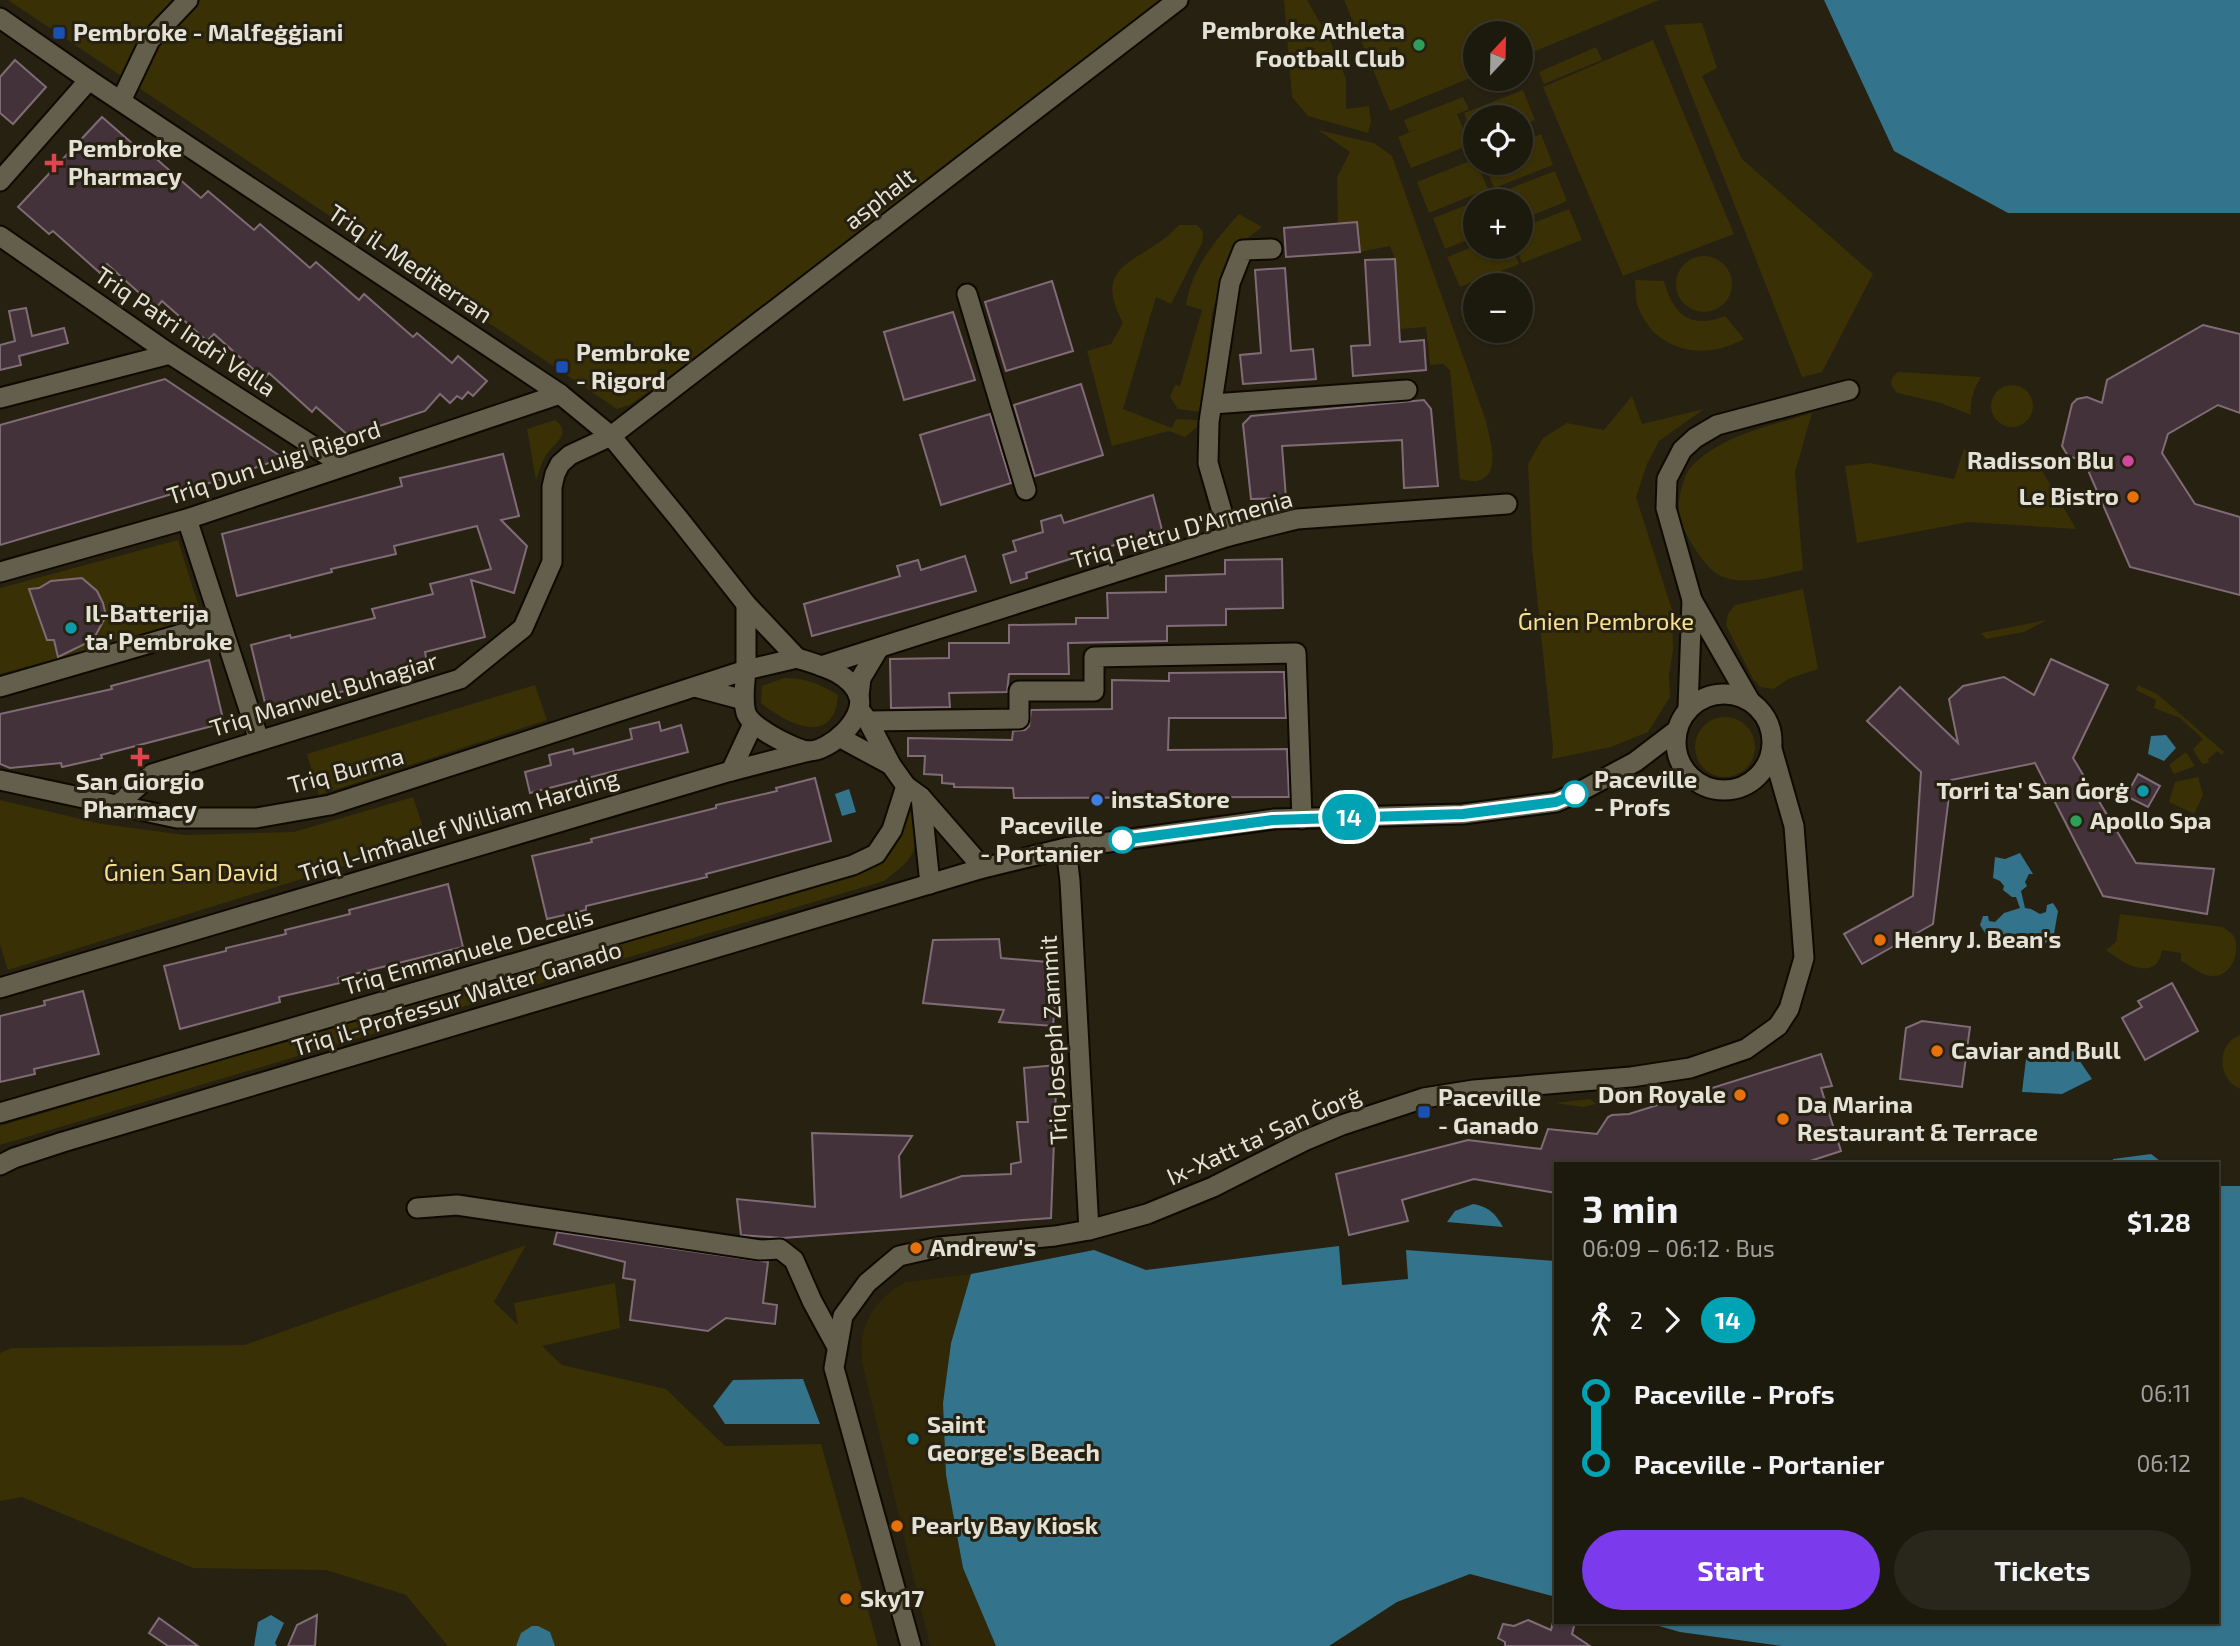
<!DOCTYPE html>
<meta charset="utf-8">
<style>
body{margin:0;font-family:"Exo 2",sans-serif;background:#29261b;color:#f1f3f6;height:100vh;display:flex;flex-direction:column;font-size:26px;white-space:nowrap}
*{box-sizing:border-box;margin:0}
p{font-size:23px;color:#a0a09d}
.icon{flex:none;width:38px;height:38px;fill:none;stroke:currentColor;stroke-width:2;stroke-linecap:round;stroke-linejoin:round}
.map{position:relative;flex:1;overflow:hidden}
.details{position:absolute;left:1554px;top:1162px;width:665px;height:462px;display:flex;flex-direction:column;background:#1c190d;border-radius:0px;box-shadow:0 2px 5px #0004,0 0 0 2px #3a382e}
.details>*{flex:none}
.badge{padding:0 14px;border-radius:23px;font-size:24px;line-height:46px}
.needle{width:46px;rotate:22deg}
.buttons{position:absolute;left:1463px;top:21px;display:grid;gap:14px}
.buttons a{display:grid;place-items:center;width:70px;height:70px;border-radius:50%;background:#1c190d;box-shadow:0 2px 5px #0004,0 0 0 2px #3a382e;font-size:35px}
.map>.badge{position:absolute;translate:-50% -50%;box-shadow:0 0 0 4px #fff}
.legs{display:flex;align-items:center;gap:10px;height:77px;padding:0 28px;font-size:23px}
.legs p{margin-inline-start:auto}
.headline{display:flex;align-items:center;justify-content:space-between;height:119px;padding:0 28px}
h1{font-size:38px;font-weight:700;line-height:52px}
.action{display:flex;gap:14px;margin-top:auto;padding:14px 28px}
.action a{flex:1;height:80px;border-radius:42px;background:#7c3aed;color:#fff;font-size:28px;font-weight:700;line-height:80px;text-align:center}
.action a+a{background:#29261b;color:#f1f3f6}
ul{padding:0 28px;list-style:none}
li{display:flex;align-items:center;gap:24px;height:70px;font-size:26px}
li i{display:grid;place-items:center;width:10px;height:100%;margin:0 9px;background:currentColor}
li i::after{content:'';width:18px;height:18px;margin:-9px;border:5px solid;border-radius:50%;background:#1c190d}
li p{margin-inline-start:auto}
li:first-child i{background:linear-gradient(#0000 50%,currentColor 0)}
li:last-child i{background:linear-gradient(currentColor 50%,#0000 0)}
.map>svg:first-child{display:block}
</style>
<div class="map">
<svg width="2240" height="1646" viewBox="0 0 2240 1646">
<rect width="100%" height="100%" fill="#262111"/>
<g fill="#3a3005">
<polygon points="8,0 1164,0 758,312 630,405 617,409"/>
<polygon points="1284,0 1307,0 1330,40 1346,79 1346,109 1369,106 1371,122 1368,133 1308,116 1292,97"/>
<polygon points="1344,0 1659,0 1521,57 1521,33 1475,33 1475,76 1390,111"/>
<polygon points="1702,23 1717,68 1702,76 1742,159 1873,274 1822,372 1802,377 1664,25"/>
<polygon points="1653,40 1734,234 1623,276 1543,87"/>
<polygon points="1596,47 1602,60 1544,84 1539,72"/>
<polygon points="1523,90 1535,120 1521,126 1521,117 1475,117 1475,142 1464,113"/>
<polygon points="1463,97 1469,109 1457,114 1470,145 1411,168 1398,137 1420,128 1409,132 1404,120"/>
<path d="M1318,130L1374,143L1392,156L1486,421C1489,437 1503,476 1477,481C1473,482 1465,480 1460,479L1450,370L1443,364L1430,365L1426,327L1399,329L1395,259L1390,246L1360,252L1338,224L1337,177L1350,152Z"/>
<polygon points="1541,134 1553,165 1494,188 1484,163 1521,163 1521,142"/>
<polygon points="1475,159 1488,189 1429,213 1417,182"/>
<polygon points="1555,171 1567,201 1521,220 1521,201 1499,201 1496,194"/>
<polygon points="1475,202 1475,237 1445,249 1433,218"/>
<polygon points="1569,209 1582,240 1522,263 1516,247 1521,247 1521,228"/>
<path d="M1239,214L1262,227L1231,251L1212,313L1201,412L1178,409L1170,397L1175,385L1180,386L1202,310L1186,305C1191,270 1215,240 1239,214Z"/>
<path d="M1179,225H1197L1203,232L1202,243L1171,304L1156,297L1123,409L1172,428L1176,419L1198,420L1197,427L1185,437L1169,431L1112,446L1087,351L1111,344L1123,323C1089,260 1144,264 1179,225Z"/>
<polygon points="1475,246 1512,247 1519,264 1460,287 1447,257"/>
<circle cx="1704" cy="284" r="28"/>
<path d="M1635,280L1664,281C1673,314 1690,330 1725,316L1744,339C1705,361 1656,353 1638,307C1635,299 1636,289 1635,280Z"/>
<path d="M1898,372L1981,377C1973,390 1970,400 1971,415L1941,403L1897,393L1891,385L1892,378Z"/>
<circle cx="2012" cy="406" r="21"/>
<polygon points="1632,396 1642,424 1704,409 1659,441 1647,464 1636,497 1672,610 1673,650 1669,675 1670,697 1648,732 1611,747 1552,759 1553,748 1532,548 1528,464 1543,438 1567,423 1604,430"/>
<path d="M1812,413L1795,472L1803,570C1777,575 1744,588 1719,575C1704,567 1680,529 1679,513C1678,500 1682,477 1691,467C1723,434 1770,426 1812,413Z"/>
<path d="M555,420C574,434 552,444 545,457C541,464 539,472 536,480L527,429Z"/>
<polygon points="1964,449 2000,466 2036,460 2076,529 1968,522 1857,543 1845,466 1870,463 1954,479"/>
<polygon points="178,540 201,614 193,621 0,674 0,588"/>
<polygon points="1803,589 1818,669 1788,679 1774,689 1760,687 1753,679 1726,625 1728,614 1735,605"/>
<polygon points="2047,620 2024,632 1986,639 1981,633"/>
<path d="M784,678C806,678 820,684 838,695C835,747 787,725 761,703L762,686Z"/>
<polygon points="535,685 547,720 319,795 307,754"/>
<polygon points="2138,685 2157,694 2224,752 2222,755 2217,751 2208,759 2209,763 2202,764 2193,749 2203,739 2180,718 2154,708 2156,700 2136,690"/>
<circle cx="1725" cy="747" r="30"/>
<polygon points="2186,752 2195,766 2174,774 2169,765"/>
<polygon points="2198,777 2203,795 2194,814 2169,802 2175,782"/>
<polygon points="413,797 427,840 8,970 0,945 0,800 102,824 185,835 294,832"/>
<path d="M912,809C920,850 917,856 884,881L0,1145V1126L871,865L888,853Z"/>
<path d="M2120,914L2223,927C2227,930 2233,934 2235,938C2240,955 2230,978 2211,976C2201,975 2190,966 2181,961V953L2162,950C2157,984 2122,963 2106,950L2116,942Z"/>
<path d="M2240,1035V1089C2217,1079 2216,1044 2240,1035Z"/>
<polygon points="1590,1099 1596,1104 1583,1107 1555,1103"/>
<polygon points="526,1245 494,1302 518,1325 514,1303 615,1283 620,1328 542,1346 562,1365 666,1389 725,1446 821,1444 878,1646 448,1646 406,1595 326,1570 193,1568 22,1497 0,1501 0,1353 12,1348 245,1345"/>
</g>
<path fill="#302807" d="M971,1274L951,1343L943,1403L946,1475L963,1568L996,1646H930L862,1362C858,1326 874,1299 906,1282Z"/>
<g fill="#33738b">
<polygon points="1824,0 2240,0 2240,213 2008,213 1894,151"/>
<polygon points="2166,735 2176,748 2164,761 2148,754 2151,736"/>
<polygon points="849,789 856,812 842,816 835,794"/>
<path d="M2020,853L2033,874H2029L2025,882L2027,886L2021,891L2025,908L2031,909L2040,914L2046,912L2047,905L2053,903L2058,911L2053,940L2039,945C2032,939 2023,943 2014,946L2013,950L1995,949L1980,925L1983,916H1988L1989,921L1995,922L2004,913L2020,908L2016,897H2012L2003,890L2004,886L2000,881L1993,878L1995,857L2005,859Z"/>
<polygon points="2073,1051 2092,1079 2062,1094 2022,1092 2026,1059"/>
<polygon points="2151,1154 2164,1164 2112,1164 2113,1159"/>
<polygon points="2217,1186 2240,1186 2240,1646 1782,1646 1680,1632 1645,1622 2217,1622"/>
<path d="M1473,1204C1489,1207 1495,1213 1503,1227L1447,1222L1455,1211Z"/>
<polygon points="1339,1246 1342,1285 1408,1279 1406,1250 1556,1261 1556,1597 1470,1574 1397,1602 1329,1646 996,1646 963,1568 946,1475 943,1403 951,1343 971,1274 1094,1250 1146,1270"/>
<polygon points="803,1379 820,1424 725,1424 713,1406 733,1380"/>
<polygon points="271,1615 284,1623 275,1643 277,1646 254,1646 258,1622"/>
<polygon points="532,1626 538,1626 550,1632 555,1646 516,1646 521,1633"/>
</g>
<g fill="#44323b" stroke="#806c76" stroke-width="2">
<polygon points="15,60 46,87 13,124 0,113 0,77"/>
<polygon points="102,117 149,158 152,155 201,198 208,191 254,230 260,224 310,268 316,262 359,300 364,294 413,337 417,333 452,363 458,356 487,381 473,396 468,392 462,399 457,396 450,403 440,394 425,411 349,436 316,407 312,412 269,373 264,379 214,334 207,341 162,301 156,308 107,264 100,273 53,231 49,234 18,207"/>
<polygon points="1357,222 1360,252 1286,257 1284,228"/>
<polygon points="1395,259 1400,342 1424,340 1426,370 1353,376 1351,346 1370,345 1365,260"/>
<polygon points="1285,268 1291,351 1313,349 1316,379 1243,384 1240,355 1261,353 1255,270"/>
<polygon points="1052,281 1073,351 1006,371 985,302"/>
<polygon points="26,308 32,336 64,328 68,343 19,356 21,365 0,370 0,345 15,341 9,311"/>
<polygon points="953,312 975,380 904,400 884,332"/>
<polygon points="2203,325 2240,334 2240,413 2218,405 2168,434 2162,453 2195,504 2240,517 2240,595 2130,567 2084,461 2068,456 2062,446 2072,404 2077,399 2087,397 2102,403 2107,380"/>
<polygon points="165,379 283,458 226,478 0,545 0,425"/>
<polygon points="1081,384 1103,455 1035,476 1014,405"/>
<polygon points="1424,400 1431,409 1438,486 1404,488 1402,440 1282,446 1286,498 1251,499 1243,424 1251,416"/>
<polygon points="990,414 1011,483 941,505 920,435"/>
<polygon points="503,454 519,516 501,520 527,546 514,593 471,580 485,637 425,652 427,662 367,676 370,686 266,707 251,645 290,635 291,638 375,618 372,609 433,594 430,584 491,569 477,526 394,546 396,554 331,569 332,572 237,596 222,534 402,486 400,478"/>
<polygon points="1153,495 1162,530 1026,573 1027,578 1011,583 1003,555 1016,551 1013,541 1043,532 1041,521 1061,515 1064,523"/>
<polygon points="965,556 976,591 812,636 804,604 900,576 897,566 918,560 921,570"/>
<polygon points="1282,559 1283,608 1226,609 1226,625 1167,626 1167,641 1068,643 1069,674 1009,674 1007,692 949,693 950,707 891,708 890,659 949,658 949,643 1009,643 1009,625 1076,624 1076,618 1108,618 1107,593 1166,592 1166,576 1225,574 1225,560"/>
<polygon points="82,578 97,591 103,603 106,616 93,640 58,657 54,640 47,640 29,589 39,588 51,581"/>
<polygon points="2051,659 2108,685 2073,758 2136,863 2214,869 2207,914 2103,896 2035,763 1951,780 1933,924 1862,964 1844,934 1913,896 1921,772 1867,721 1900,687 1958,743 1949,699 1963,686 2004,677 2034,695"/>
<polygon points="209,660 224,723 101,755 102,758 62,767 61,763 10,768 0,764 0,714 112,689 111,686"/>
<polygon points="1284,672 1286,718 1169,718 1168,750 1287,749 1289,797 1014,798 1013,788 954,787 954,784 942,783 942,775 924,774 925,756 908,756 908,738 1012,740 1013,731 1025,730 1029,726 1031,710 1112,709 1112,680 1169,681 1169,673"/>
<polygon points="659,722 661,731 681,725 688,752 530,793 525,772 551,765 549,755 573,749 574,754 632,739 630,729"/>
<polygon points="2138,774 2160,786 2148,807 2126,796"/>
<polygon points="815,778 831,841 706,874 707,877 586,906 586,910 547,919 532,856 592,842 591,839 716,808 716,805 777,791 776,788"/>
<polygon points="448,884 463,947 338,978 340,983 279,997 280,1002 180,1029 164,966 226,951 226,948 286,934 285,930 350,914 349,910"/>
<polygon points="999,939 1001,958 1059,963 1053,1026 999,1022 1004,1010 923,1003 933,940"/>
<polygon points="2172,983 2198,1031 2145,1060 2122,1018 2142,1007 2138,1001"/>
<polygon points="83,991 99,1054 34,1069 35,1074 0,1082 0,1016 45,1005 44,1001"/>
<polygon points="1922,1021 1970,1027 1962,1087 1900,1079 1906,1028"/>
<polygon points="1821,1054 1832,1086 1821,1088 1841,1151 1801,1164 1556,1164 1556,1193 1474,1179 1402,1200 1408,1221 1349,1235 1336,1174 1468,1140 1541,1149 1548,1129 1597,1134 1608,1117 1612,1115 1629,1114"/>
<polygon points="1057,1065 1051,1218 783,1238 741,1235 737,1199 815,1207 812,1133 912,1136 899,1156 901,1197 962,1176 1011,1174 1011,1164 1021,1162 1017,1122 1028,1122 1024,1068"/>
<polygon points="557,1232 768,1262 763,1303 777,1305 775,1324 726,1318 708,1331 630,1320 635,1280 623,1278 625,1262 554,1244"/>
<polygon points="317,1615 315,1646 288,1646 297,1625"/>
<polygon points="159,1618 198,1646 168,1646 149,1633"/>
<polygon points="1528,1620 1551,1630 1553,1622 1575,1622 1572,1634 1590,1646 1505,1646 1505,1642 1498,1638 1503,1624 1514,1626"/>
</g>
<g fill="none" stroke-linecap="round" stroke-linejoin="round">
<defs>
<g id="street">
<polyline points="0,18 89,80 560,394 611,436 679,519 746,604 797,658"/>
<polyline points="121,101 150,40 188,0"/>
<polyline points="0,181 89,80"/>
<polyline points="0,236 170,354 344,466"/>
<polyline points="967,294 1026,490"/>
<polyline points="0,398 170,354"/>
<polyline points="1212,404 1407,390"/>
<polyline points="187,519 259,740"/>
<polyline points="1229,536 1208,463 1209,422 1230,283 1243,250 1272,249"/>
<polyline points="0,572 187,519 560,394"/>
<path d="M797,658C818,665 851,672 859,697C865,719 830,751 809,751C800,751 777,739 769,734C760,728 750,723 746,713C742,699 745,683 746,670Z"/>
<polyline points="821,666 1229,536 1297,519 1507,504"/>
<polyline points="0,687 219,623"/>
<polyline points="695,687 744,700"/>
<circle cx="1724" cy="742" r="48"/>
<polyline points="859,696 861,678 879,648"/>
<polyline points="1750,701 1692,600 1666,508 1667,479 1682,450 1695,438 1717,425 1849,390"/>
<polyline points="1688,707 1692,600"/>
<polyline points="862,713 868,721 891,765 906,786 921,797 983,868"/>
<polyline points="868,721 1019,719 1019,691 1094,691 1094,657 1296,653 1302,819"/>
<polyline points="839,737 891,765"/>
<polyline points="731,771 753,724"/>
<polyline points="0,780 177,818 256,818 330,805 746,670 746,604"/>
<polyline points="921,797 930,884"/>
<polyline points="116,806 152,774 460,679 523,628 552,562 552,487 555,474 560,464 570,455 611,436 1178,0"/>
<polyline points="1066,848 1070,881 1089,1230"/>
<polyline points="0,988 731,771 809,751"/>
<polyline points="0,1113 853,865 876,854 892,830 906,786"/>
<polyline points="0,1165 14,1158 63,1142 983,868 1066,848 1274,819 1463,814 1556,802 1581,791 1635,762 1677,730"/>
<polyline points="417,1208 457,1205 760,1250 780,1249 794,1260 812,1301 837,1347"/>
<polyline points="911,1646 834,1368 843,1316 867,1283 899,1256 939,1247 1055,1236 1089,1230 1147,1214 1213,1187 1304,1141 1342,1125 1424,1098 1474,1090 1631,1077 1690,1068 1746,1049 1778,1026 1789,1009 1804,958 1794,826 1772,749"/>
</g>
</defs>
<use href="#street" stroke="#0f0a00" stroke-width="23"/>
<use href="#street" stroke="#645f4c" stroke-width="19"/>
</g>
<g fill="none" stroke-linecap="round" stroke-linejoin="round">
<defs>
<polyline id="line-1" points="1122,840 1273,820 1463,814 1556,802 1575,794"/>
</defs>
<use href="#line-1" stroke="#fff" stroke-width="16"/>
<use href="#line-1" stroke="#00a3b4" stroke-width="10"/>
</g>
<g fill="#1a4fb4" stroke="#262111" stroke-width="2.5">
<rect x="52" y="26" width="14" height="14" rx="3.5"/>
<rect x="555" y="360" width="14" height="14" rx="3.5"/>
<rect x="1417" y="1105" width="14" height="14" rx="3.5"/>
</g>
<g fill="#2e9e5b" stroke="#262111" stroke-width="2.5">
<circle cx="1419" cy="45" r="7"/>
<circle cx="2076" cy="821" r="7"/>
</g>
<g fill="#e0444e" stroke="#262111" stroke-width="2.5">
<path d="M50.5 152.5h7v7h7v7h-7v7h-7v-7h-7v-7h7z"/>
<path d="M136.5 746.5h7v7h7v7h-7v7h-7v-7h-7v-7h7z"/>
</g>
<circle fill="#d1479c" stroke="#262111" stroke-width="2.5" cx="2128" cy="461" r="7"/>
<g fill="#e8710a" stroke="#262111" stroke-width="2.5">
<circle cx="2133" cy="497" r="7"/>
<circle cx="1880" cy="940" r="7"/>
<circle cx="1937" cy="1051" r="7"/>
<circle cx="1740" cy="1095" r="7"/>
<circle cx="1783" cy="1119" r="7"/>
<circle cx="916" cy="1248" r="7"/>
<circle cx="897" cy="1526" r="7"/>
<circle cx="846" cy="1599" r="7"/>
</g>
<g fill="#0f9aa8" stroke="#262111" stroke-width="2.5">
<circle cx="71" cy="628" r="7"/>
<circle cx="2143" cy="791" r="7"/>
<circle cx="913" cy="1439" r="7"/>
</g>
<g fill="#fff" stroke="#00a3b4" stroke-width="3.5">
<circle cx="1575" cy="794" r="12"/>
<circle cx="1122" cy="840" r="12"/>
</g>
<circle fill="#3f7fe0" stroke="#262111" stroke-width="2.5" cx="1097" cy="800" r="7"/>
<g text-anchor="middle" stroke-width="6" stroke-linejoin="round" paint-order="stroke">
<g font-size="24" font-weight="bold" fill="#e4e1d6" stroke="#262111" text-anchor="start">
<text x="1405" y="39" text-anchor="end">Pembroke Athleta<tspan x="1405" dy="28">Football Club</tspan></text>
<text x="73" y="41">Pembroke - Malfeġġiani</text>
<text x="68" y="157">Pembroke<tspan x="68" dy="28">Pharmacy</tspan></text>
<text x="576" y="361">Pembroke<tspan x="576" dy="28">- Rigord</tspan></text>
<text x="2114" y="469" text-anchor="end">Radisson Blu</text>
<text x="2119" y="505" text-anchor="end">Le Bistro</text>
<text x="85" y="622">Il-Batterija<tspan x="85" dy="28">ta' Pembroke</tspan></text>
<text x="140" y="790" text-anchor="middle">San Giorgio<tspan x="140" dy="28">Pharmacy</tspan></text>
<text x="2129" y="799" text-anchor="end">Torri ta' San Ġorġ</text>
<text x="1111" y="808">instaStore</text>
<text x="2090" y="829">Apollo Spa</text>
<text x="1894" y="948">Henry J. Bean's</text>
<text x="1951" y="1059">Caviar and Bull</text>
<text x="1726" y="1103" text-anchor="end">Don Royale</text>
<text x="1438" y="1106">Paceville<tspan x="1438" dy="28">- Ganado</tspan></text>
<text x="1797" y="1113">Da Marina<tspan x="1797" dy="28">Restaurant &amp; Terrace</tspan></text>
<text x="930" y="1256">Andrew's</text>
<text x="927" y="1433">Saint<tspan x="927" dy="28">George's Beach</tspan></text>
<text x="911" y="1534">Pearly Bay Kiosk</text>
<text x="860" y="1607">Sky17</text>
</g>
<g font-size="24" fill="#e4e1d6" stroke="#262111">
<text transform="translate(880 199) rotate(-38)" y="8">asphalt</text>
<text transform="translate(410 264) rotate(34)" y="8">Triq il-Mediterran</text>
<text transform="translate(185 332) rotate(34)" y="8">Triq Patri Indrì Vella</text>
<text transform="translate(274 463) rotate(-18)" y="8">Triq Dun Luigi Rigord</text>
<text transform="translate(1182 530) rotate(-16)" y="8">Triq Pietru D'Armenia</text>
<text transform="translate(324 695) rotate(-17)" y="8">Triq Manwel Buhagiar</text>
<text transform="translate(346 771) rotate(-15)" y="8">Triq Burma</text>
<text transform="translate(459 826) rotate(-17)" y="8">Triq l-Imħallef William Harding</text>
<text transform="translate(468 952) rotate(-16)" y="8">Triq Emmanuele Decelis</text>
<text transform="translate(457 999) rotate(-17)" y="8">Triq il-Professur Walter Ganado</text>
<text transform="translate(1054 1040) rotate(-93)" y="8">Triq Joseph Zammit</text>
<text transform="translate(1264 1136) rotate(-24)" y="8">Ix-Xatt ta' San Ġorġ</text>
</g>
<g font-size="24" fill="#f8e08e" stroke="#262111">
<text x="1606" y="630">Ġnien Pembroke</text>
<text x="191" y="881">Ġnien San David</text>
</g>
<g font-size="24" font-weight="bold" fill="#e4e1d6" stroke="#262111" text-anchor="start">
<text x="1594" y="788">Paceville<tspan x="1594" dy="28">- Profs</tspan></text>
<text x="1103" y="834" text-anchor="end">Paceville<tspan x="1103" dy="28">- Portanier</tspan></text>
</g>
</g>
</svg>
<div class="buttons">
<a><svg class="needle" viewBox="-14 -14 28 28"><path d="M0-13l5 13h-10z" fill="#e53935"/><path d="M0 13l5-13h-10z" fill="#a0a09d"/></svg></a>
<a><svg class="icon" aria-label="locate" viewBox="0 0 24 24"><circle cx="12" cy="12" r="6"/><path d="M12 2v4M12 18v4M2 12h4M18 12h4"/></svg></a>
<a>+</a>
<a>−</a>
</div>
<b class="badge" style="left:1349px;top:817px;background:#00a3b4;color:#fff">14</b>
<section class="details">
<div class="headline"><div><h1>3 min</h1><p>06:09 – 06:12 · Bus</p></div><b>$1.28</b></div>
<div class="legs"><svg class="icon" aria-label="walk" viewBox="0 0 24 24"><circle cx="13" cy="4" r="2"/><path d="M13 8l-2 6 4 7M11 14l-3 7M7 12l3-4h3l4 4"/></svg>2<svg class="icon" aria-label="forward" viewBox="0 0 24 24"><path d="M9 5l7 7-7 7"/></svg><b class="badge" style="background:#00a3b4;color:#fff">14</b></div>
<ul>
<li><i style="color:#00a3b4"></i><b>Paceville - Profs</b><p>06:11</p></li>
<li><i style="color:#00a3b4"></i><b>Paceville - Portanier</b><p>06:12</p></li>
</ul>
<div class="action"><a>Start</a><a>Tickets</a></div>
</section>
</div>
